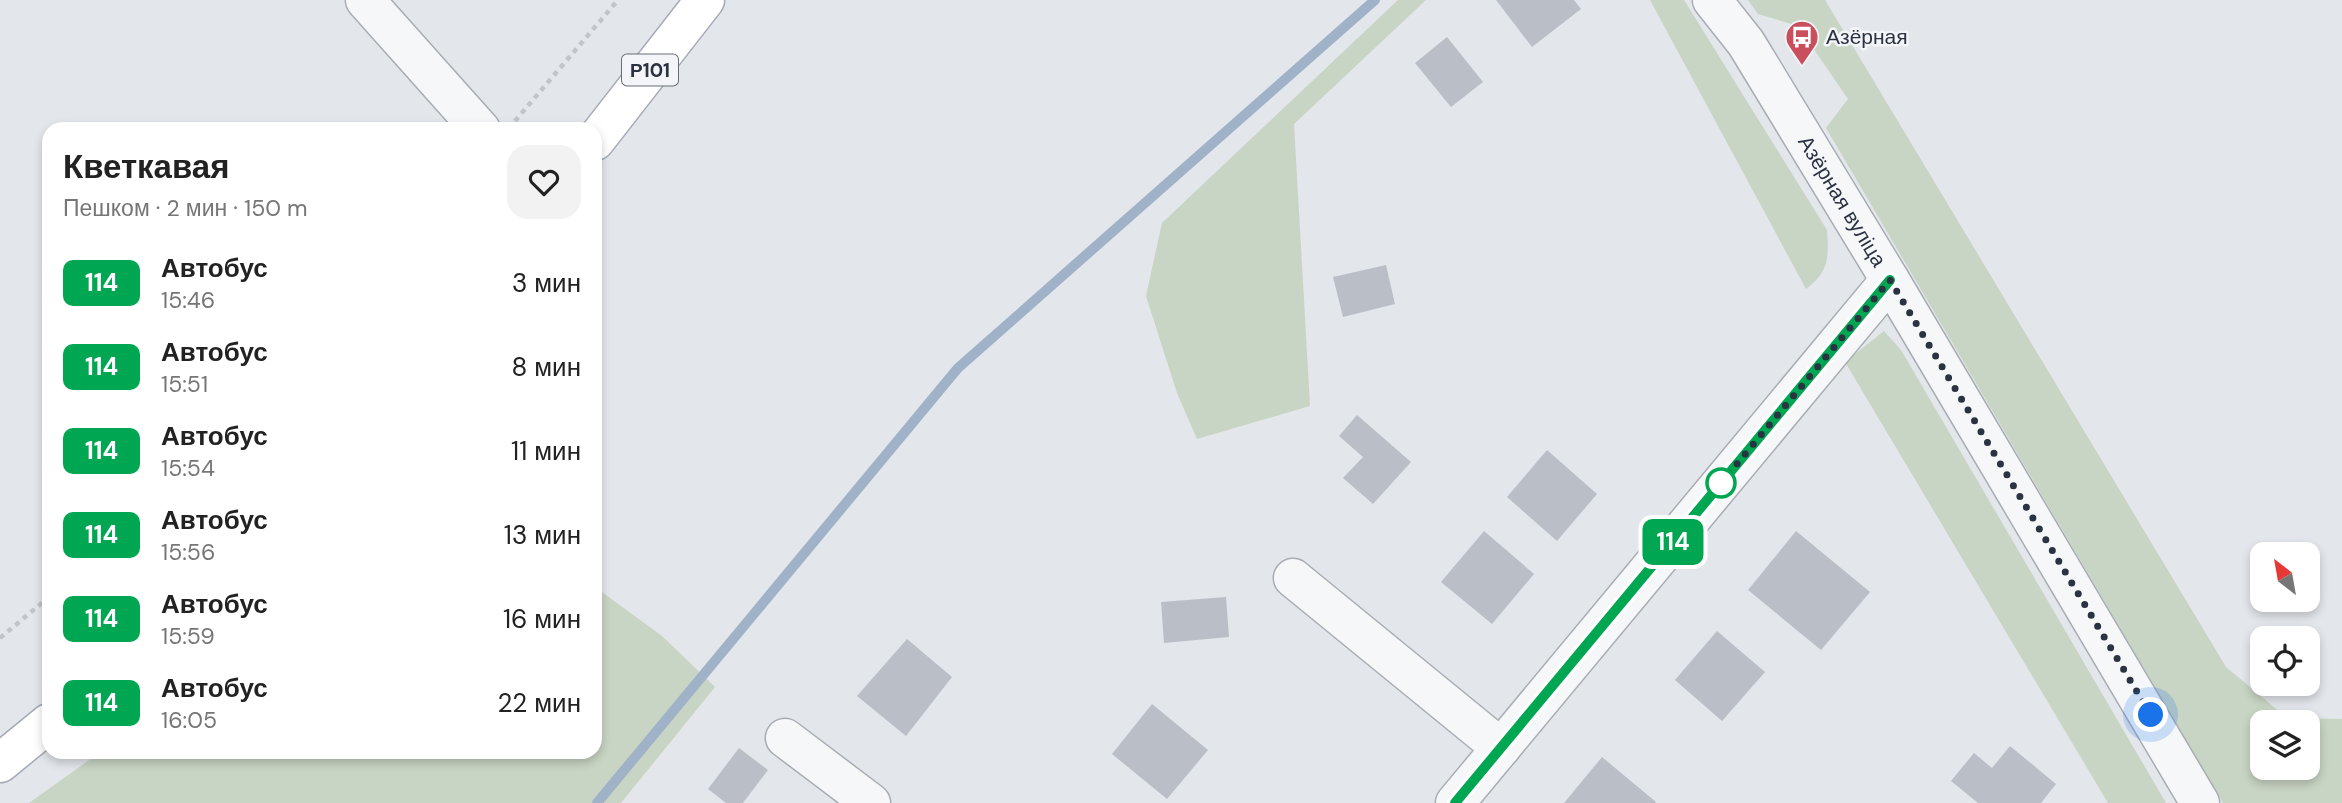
<!DOCTYPE html>
<html lang="ru">
<meta charset="utf-8">
<style>
body{margin:0;font-family:"DM Sans",sans-serif;background:#f2f2f2;color:#222;height:100vh;display:flex;flex-direction:column;font-size:26px;white-space:nowrap}
*{box-sizing:border-box;margin:0}
p{font-size:23px;color:#767676}
.icon{flex:none;width:38px;height:38px;fill:none;stroke:currentColor;stroke-width:2;stroke-linecap:round;stroke-linejoin:round}
.map{position:relative;flex:1;overflow:hidden}
.side{position:absolute;left:42px;top:122px;width:560px;height:637px;display:flex;flex-direction:column;background:#fff;border-radius:21px;box-shadow:0 4px 10px #0003}
.side>*{flex:none}
.badge{padding:0 14px;border-radius:10px;font-size:24px;line-height:46px}
.needle{width:46px;rotate:329deg}
.controls{position:absolute;left:2250px;top:542px;display:grid;gap:14px}
.controls a{display:grid;place-items:center;width:70px;height:70px;border-radius:14px;background:#fff;box-shadow:0 4px 10px #0003;font-size:35px}
.you{position:absolute;width:35px;height:35px;margin:-18px;border:5px solid #fff;border-radius:50%;background:#1a73e8;box-shadow:0 0 0 10px #1a73e833}
.map>.badge{position:absolute;translate:-50% -50%;box-shadow:0 0 0 4px #fff}
.round{display:grid;place-items:center;flex:none;width:74px;height:74px;border-radius:21px;background:#f2f2f2}
.overview{display:flex;align-items:center;justify-content:space-between;height:119px;padding:0 21px}
h1{font-size:33px;font-weight:700;line-height:52px}
ul{padding:0;list-style:none}
li{display:flex;align-items:center;gap:21px;height:84px;padding:0 21px}
li div{flex:1}
li b{display:block;font-size:26px}
li em{font-style:normal}
li .badge{min-width:77px;font-weight:700;text-align:center}
.map>svg:first-child{display:block}
</style>
<div class="map">
<svg width="2342" height="803" viewBox="0 0 2342 803">
<rect width="100%" height="100%" fill="#e3e6ea"/>
<g fill="#c8d4c4" fill-rule="evenodd">
<polygon points="1398,0 1426,0 1294,124 1310,406 1197,439 1177,393 1146,296 1162,223"/>
<path d="M1650,0H1684L1827,230C1829,257 1829,272 1806,289Z"/>
<path d="M1748,0H1825L2226,667L2287,718L2342,719V803H2223L1826,128L1848,99L1798,26L1758,14ZM2263,723H2308V768H2263Z"/>
<polygon points="1884,331 1901,350 2166,803 2108,803 1845,362"/>
<polygon points="595,587 662,636 715,687 621,803 29,803 99,753 595,752"/>
</g>
<g fill="none" stroke-linecap="round" stroke-linejoin="round">
<polyline stroke="#a0b2c8" stroke-width="10" points="597,803 958,368 1375,0"/>
</g>
<g fill="#babfc7">
<polygon points="1496,0 1574,0 1581,9 1532,47"/>
<polygon points="1447,37 1483,82 1451,107 1415,63"/>
<polygon points="1386,265 1395,304 1343,317 1333,277"/>
<polygon points="1357,415 1411,462 1373,504 1343,478 1363,457 1339,436"/>
<polygon points="1547,450 1597,494 1557,541 1507,497"/>
<polygon points="1484,531 1534,574 1492,624 1441,582"/>
<polygon points="1796,531 1870,592 1821,650 1748,590"/>
<polygon points="1226,597 1229,637 1164,643 1161,602"/>
<polygon points="1717,631 1765,672 1722,721 1675,680"/>
<polygon points="907,639 952,677 906,736 857,696"/>
<polygon points="1152,704 1208,750 1167,799 1112,754"/>
<polygon points="2010,746 2056,784 2041,803 1978,803 1951,781 1974,753 1992,768"/>
<polygon points="739,748 768,770 743,803 726,803 708,789"/>
<polygon points="1602,757 1656,802 1655,803 1564,803"/>
</g>
<g fill="none" stroke-linecap="round" stroke-linejoin="round">
<defs>
<g id="minor">
<polyline points="365,0 481,130"/>
<path id="s1" d="M1712,0L1746,43L1890,280L2200,803"/>
<polyline points="1293,578 1501,748"/>
<polyline points="785,738 871,803"/>
<polyline points="1455,803 1890,280"/>
</g>
<g id="major">
<polyline points="595,141 705,0"/>
<polyline points="0,763 49,723"/>
</g>
</defs>
<use href="#minor" stroke="#a8adb4" stroke-width="41"/>
<use href="#major" stroke="#a3a9b6" stroke-width="41"/>
<g stroke="#c1c4c9" stroke-width="4.5" stroke-dasharray="5 5" stroke-linecap="butt">
<polyline points="515,121 618,0"/>
<polyline points="0,638 49,597"/>
</g>
<use href="#minor" stroke="#f6f7f9" stroke-width="38"/>
<use href="#major" stroke="#fff" stroke-width="38"/>
</g>
<g fill="none" stroke-linecap="round" stroke-linejoin="round">
<defs>
<polyline id="line" points="1455,803 1890,280"/>
</defs>
<use href="#line" stroke="#fff" stroke-width="16"/>
<use href="#line" stroke="#00a651" stroke-width="10"/>
<polyline stroke="#2b3342" stroke-width="7" stroke-dasharray="0 12.6" points="1721,483 1890,280 2151,715"/>
</g>
<defs>
<symbol id="bus-pin" viewBox="-11 -11 22 30"><path d="M0 17L-7.5 6A9.5 9.5 0 1 1 7.5 6Z" fill="#c94f5c" stroke="#f3f5f8"/><path d="M-5-6H5V4H4V6H2V4H-2V6H-4V4H-5ZM-3.5-4V0h7V-4ZM-3.5 1.2v1.5H-2V1.2ZM2 1.2v1.5H3.5V1.2Z" fill="#fff"/></symbol>
</defs>
<g fill-rule="evenodd">
<use href="#bus-pin" x="1783" y="18" width="38" height="52"/>
</g>
<circle fill="#fff" stroke="#00a651" stroke-width="3.5" cx="1721" cy="483" r="14"/>
<g text-anchor="middle" stroke-width="5" stroke-linejoin="round" paint-order="stroke">
<rect fill="#f3f5f8" stroke="#676d79" stroke-width="2" x="622" y="54.5" width="56" height="31" rx="5"/>
<g font-size="19" font-weight="bold" fill="#2b3342">
<text x="650" y="77">Р101</text>
</g>
<g font-size="21" fill="#2b3342" stroke="#f3f5f8" text-anchor="start">
<text x="1826" y="44">Азёрная</text>
</g>
<g font-size="21" fill="#2b3342" stroke="#f3f5f8">
<text dy="7" stroke="none"><textPath href="#s1" startOffset="240">Азёрная вуліца</textPath></text>
</g>
</g>
</svg>
<div class="controls">
<a><svg class="needle" viewBox="-14 -14 28 28"><path d="M0-13l5 13h-10z" fill="#e53935"/><path d="M0 13l5-13h-10z" fill="#767676"/></svg></a>
<a><svg class="icon" aria-label="locate" viewBox="0 0 24 24"><circle cx="12" cy="12" r="6"/><path d="M12 2v4M12 18v4M2 12h4M18 12h4"/></svg></a>
<a><svg class="icon" aria-label="layers" viewBox="0 0 24 24"><path d="M12 4l9 5-9 5-9-5zM3 14l9 5 9-5"/></svg></a>
</div>
<div class="you" style="left:2151px;top:715px"></div>
<b class="badge" style="left:1673px;top:542px;background:#00a651;color:#fff">114</b>
<section class="side">
<div class="overview"><div><h1>Кветкавая</h1><p>Пешком · 2 мин · 150 m</p></div><a class="round"><svg class="icon" aria-label="heart" viewBox="0 0 24 24"><path d="M12 20l-8-8c-3-5 5-10 8-4 3-6 11-1 8 4z"/></svg></a></div>
<ul>
<li><span class="badge" style="background:#00a651;color:#fff">114</span><div><b>Автобус</b><p>15:46</p></div><em>3 мин</em></li>
<li><span class="badge" style="background:#00a651;color:#fff">114</span><div><b>Автобус</b><p>15:51</p></div><em>8 мин</em></li>
<li><span class="badge" style="background:#00a651;color:#fff">114</span><div><b>Автобус</b><p>15:54</p></div><em>11 мин</em></li>
<li><span class="badge" style="background:#00a651;color:#fff">114</span><div><b>Автобус</b><p>15:56</p></div><em>13 мин</em></li>
<li><span class="badge" style="background:#00a651;color:#fff">114</span><div><b>Автобус</b><p>15:59</p></div><em>16 мин</em></li>
<li><span class="badge" style="background:#00a651;color:#fff">114</span><div><b>Автобус</b><p>16:05</p></div><em>22 мин</em></li>
</ul>
</section>
</div>
